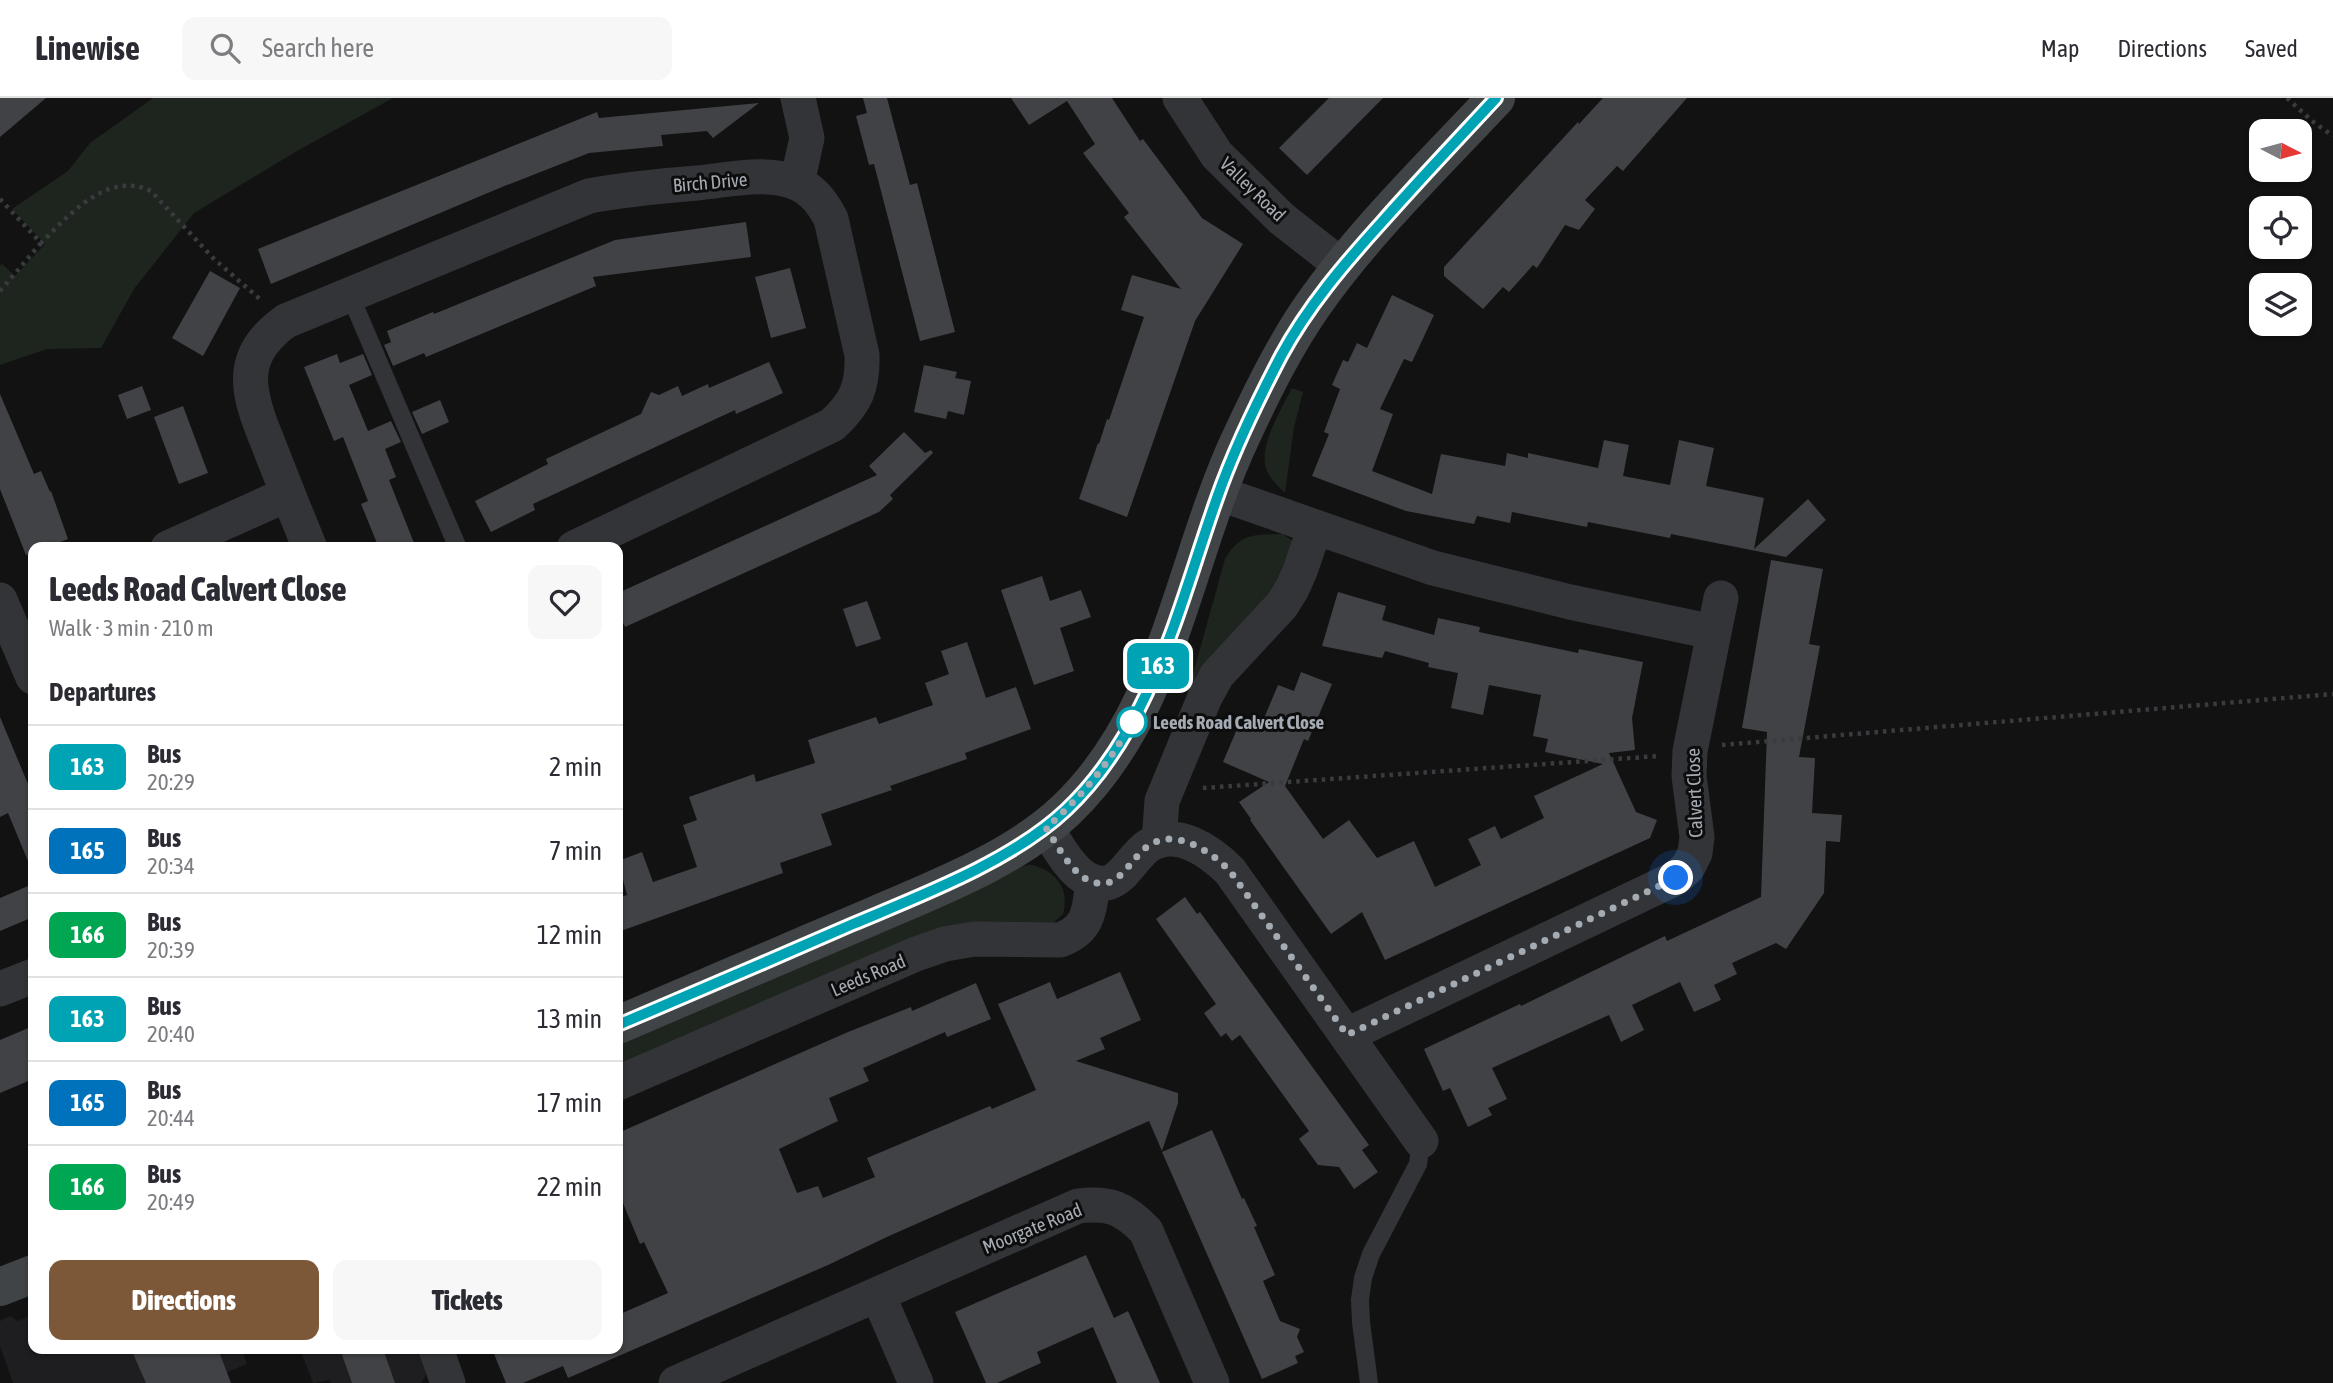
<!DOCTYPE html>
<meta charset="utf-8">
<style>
body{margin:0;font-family:"Asap Condensed",sans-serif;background:#f7f7f7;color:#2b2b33;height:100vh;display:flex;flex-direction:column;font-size:26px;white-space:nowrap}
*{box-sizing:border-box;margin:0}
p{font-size:23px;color:#7c7c81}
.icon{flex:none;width:38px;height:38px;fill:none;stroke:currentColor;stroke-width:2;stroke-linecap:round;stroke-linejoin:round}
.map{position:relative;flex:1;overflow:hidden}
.sheet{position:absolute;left:28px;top:444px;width:595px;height:812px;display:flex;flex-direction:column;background:#fff;border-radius:14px;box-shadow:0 2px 5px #0004}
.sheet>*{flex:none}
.badge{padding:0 14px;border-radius:10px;font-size:24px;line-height:46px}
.needle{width:46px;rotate:96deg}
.buttons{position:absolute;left:2249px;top:21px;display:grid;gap:14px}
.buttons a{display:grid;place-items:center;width:63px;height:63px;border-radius:14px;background:#fff;box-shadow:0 2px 5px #0004;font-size:35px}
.you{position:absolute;width:35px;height:35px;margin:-18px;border:5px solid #fff;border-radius:50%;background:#1a73e8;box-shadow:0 0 0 10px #1a73e833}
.map>.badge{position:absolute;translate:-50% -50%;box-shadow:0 0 0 4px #fff}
h2{padding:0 21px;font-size:26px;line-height:63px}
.round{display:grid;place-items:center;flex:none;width:74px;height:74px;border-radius:14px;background:#f7f7f7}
.summary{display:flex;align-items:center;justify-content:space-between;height:119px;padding:0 21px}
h1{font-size:33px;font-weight:800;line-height:52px}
.cta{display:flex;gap:14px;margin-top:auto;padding:14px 21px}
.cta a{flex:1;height:80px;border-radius:14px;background:#7c5838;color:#fff;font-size:28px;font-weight:800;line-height:80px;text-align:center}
.cta a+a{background:#f7f7f7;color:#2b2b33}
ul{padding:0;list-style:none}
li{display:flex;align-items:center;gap:21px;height:84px;padding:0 21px;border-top:2px solid #e1e1e2}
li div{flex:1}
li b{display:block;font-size:26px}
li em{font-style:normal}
li .badge{min-width:77px;font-weight:700;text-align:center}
header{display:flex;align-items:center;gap:42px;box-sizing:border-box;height:98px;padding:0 35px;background:#fff;border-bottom:2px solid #e1e1e2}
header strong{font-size:33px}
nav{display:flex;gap:38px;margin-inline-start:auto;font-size:24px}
.search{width:490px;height:63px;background:#f7f7f7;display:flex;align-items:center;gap:18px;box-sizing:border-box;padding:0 24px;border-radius:14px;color:#7c7c81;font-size:26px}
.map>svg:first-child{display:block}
</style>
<header>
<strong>Linewise</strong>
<div class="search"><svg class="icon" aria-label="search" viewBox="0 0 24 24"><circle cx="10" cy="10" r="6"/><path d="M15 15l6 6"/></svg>Search here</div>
<nav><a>Map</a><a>Directions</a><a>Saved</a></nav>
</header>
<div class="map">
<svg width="2333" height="1285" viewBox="0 0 2333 1285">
<rect width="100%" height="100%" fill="#121213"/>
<g fill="#1e1e20">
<polygon points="33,1217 33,1251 242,1251 247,1266 200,1285 13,1285 0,1248 0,1223 10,1218 18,1223"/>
<polygon points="300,1251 421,1251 428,1273 421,1285 331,1285 329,1282 313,1285"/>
</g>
<g fill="#1e251e">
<polygon points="153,0 393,0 297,53 194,115 134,191 101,250 47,251 0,267 0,168 2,166 15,178 45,146 12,111 68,73 90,45"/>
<path d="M1292,290L1303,294L1294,329L1285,395C1278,388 1271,382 1267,373C1257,350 1281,312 1292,290Z"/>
<path d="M1283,436L1294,444L1287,477L1197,589L1190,587L1225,461C1241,434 1255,437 1283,436Z"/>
<path d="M1032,767C1056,773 1070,791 1063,816L1049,829L618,969V944L1019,768Z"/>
</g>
<g fill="#414246">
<polygon points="0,0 46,0 0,39"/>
<polygon points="863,0 887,0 910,87 917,85 955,234 920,243 874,66 869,67 856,18 867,15"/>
<polygon points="1011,0 1112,0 1140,43 1143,41 1202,120 1243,146 1195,223 1127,419 1079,401 1098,345 1099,346 1107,321 1109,322 1144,219 1121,212 1132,177 1181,191 1124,119 1129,115 1083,55 1095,46 1067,3 1029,27"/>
<polygon points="1329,0 1383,0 1307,77 1279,50"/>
<polygon points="1603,0 1687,0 1623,73 1617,68 1585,102 1595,111 1579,132 1565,127 1537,170 1533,167 1509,194 1503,189 1483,211 1444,178 1444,169 1578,24 1579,26"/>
<polygon points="759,5 713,40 707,33 661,37 663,48 589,55 502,89 271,186 258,151 597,14 599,20"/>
<polygon points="746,124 751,159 593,179 596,188 426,259 424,255 393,268 384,247 391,244 387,233 433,214 434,216 615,142"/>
<polygon points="790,170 806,230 771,240 755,179"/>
<polygon points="210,173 240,190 203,258 172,240"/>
<polygon points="1392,197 1434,217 1412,264 1404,261 1380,311 1393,316 1372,373 1432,396 1441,356 1505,368 1507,355 1528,360 1528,355 1598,370 1604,342 1629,347 1623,378 1670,387 1679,342 1714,350 1706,388 1764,400 1754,451 1808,401 1826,422 1786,459 1671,436 1670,440 1588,424 1587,429 1512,414 1510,425 1477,418 1474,426 1406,413 1312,378 1329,336 1324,334 1340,291 1332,287 1343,262 1348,264 1357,245 1367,250"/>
<polygon points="337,256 340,265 363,256 372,277 349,287 368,333 391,323 401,344 385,351 396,379 389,382 416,450 379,450 361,406 368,403 343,339 334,343 304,269"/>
<polygon points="769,264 783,295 736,316 735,312 533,406 535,412 491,434 475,403 548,366 546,361 641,316 651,294 659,297 678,288 682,298 708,286 709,290"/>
<polygon points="924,267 957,274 955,280 971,283 964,317 948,313 946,321 914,314"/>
<polygon points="142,288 151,312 127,321 118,297"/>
<polygon points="0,296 34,376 41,373 50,394 51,393 68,441 45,450 33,450 33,455 26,457 0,391"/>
<polygon points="440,302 449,324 422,336 412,314"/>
<polygon points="183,308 208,375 179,386 154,319"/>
<polygon points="904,334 925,355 931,352 933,355 890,397 893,401 879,414 625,529 618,514 618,495 877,377 869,368"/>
<polygon points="1771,462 1823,471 1809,546 1820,548 1799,659 1815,660 1812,715 1842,717 1840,744 1826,743 1824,795 1786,851 1776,845 1732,865 1737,876 1714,887 1721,902 1694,914 1680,884 1632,907 1644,932 1621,944 1609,917 1492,970 1507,1001 1488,1010 1492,1017 1468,1029 1450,990 1443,993 1424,951 1520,906 1521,908 1665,838 1667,843 1761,799 1767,634 1742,630"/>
<polygon points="1042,478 1050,503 1081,492 1091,519 1060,530 1074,573 1034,587 1001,492"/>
<polygon points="1338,494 1386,508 1382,522 1434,537 1438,520 1480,529 1479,534 1578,555 1579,551 1643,564 1632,620 1635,652 1609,655 1636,714 1657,722 1650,740 1385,862 1362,814 1331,836 1250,722 1251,721 1239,704 1269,684 1223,664 1240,624 1259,632 1278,587 1294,593 1301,574 1332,586 1308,643 1304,641 1285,688 1323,741 1349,722 1377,760 1414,743 1435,789 1481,767 1468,741 1495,728 1501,741 1544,720 1534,698 1603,666 1545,654 1548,641 1533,638 1541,597 1489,587 1483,617 1451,610 1458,575 1428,569 1429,565 1385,553 1382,560 1322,548"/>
<polygon points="867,503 881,541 856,549 843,511"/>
<polygon points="967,544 986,600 1016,589 1031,631 965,655 967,661 890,688 892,692 821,716 832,747 780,765 783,775 618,834 618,800 627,797 618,763 642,754 653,784 697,769 683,727 697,722 689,699 754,676 756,684 815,665 808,642 876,619 879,626 933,607 925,585 949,576 941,553"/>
<polygon points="0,619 33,698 33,775 8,715 0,719"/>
<polygon points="33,786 33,819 0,833 0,800"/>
<polygon points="1185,799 1197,816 1200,814 1369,1047 1362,1052 1378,1074 1354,1091 1339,1069 1318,1067 1299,1041 1309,1033 1240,937 1232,943 1226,935 1221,939 1204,915 1216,906 1156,821"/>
<polygon points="1120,874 1141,922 1100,940 1105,951 1076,963 1178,995 1178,1005 1162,1053 1149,1023 889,1138 828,1167 568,1280 563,1268 523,1285 506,1285 492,1251 618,1251 618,1217 668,1195 644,1144 640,1146 618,1093 618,1035 848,934 911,909 912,913 976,885 991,921 947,939 945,934 863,970 869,983 829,1000 838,1023 779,1051 797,1095 818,1088 823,1100 875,1079 867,1060 990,1008 992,1011 1036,992 998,906 1050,884 1057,901"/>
<polygon points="33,928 33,981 0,995 0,942"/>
<polygon points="1212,1032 1242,1101 1244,1100 1257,1128 1254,1129 1275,1177 1263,1183 1280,1223 1300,1231 1297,1239 1304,1254 1295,1258 1298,1265 1262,1281 1162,1054"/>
<polygon points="1086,1157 1114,1220 1128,1213 1160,1285 1117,1285 1093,1229 1037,1254 1041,1265 997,1285 986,1285 955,1214"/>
<polygon points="131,1251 218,1251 231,1285 146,1285"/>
<polygon points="340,1251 383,1251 395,1285 352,1285"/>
</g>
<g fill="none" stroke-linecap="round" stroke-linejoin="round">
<g stroke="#393b3e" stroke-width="4.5" stroke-dasharray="3.5 5" stroke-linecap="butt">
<polyline points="2287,0 2312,23 2333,38"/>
<path d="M0,101L41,145C69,117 108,72 151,93L214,161L261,202"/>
<polyline points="0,193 41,145"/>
<polyline points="1722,647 2333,596"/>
<polyline points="1203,690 1659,658"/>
</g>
<g stroke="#333437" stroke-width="18">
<polyline points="350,197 458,450"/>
<polyline points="1369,1285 1361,1224 1360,1202 1363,1180 1371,1156 1418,1066 1421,1043"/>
</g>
<g stroke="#333437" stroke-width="35">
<polyline points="1180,0 1217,57 1282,121 1342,168"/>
<polyline points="797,85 807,40 798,0"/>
<polyline points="1218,395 1433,470 1570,504 1713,534"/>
<path d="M288,396C280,376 272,355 264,335C245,288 241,255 286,223L589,98C625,91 661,88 697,85C729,82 769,72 799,86C815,94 823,106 831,121L862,257C863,289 856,305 832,327L574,450"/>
<polyline points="168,450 288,396 310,450"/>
<polyline points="0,502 33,579"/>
<path d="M1046,730C1057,746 1069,771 1087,781C1118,798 1128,762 1148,748C1176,729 1210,753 1230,773L1421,1043"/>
<polyline points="1159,743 1162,703 1205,599 1217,577 1282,507 1292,491 1300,473 1315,429"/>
<polyline points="0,891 33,878"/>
<polyline points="1347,937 1676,780 1688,769 1695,755 1697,739 1689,678 1690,653 1721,500"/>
<path d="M618,985L916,856L945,846L974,841L1060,842C1090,831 1089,812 1093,784"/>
<polyline points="878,1197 916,1285"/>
<polyline points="436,1251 448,1285"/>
<path d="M676,1285L1078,1108C1109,1104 1124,1110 1146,1133L1212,1285"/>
</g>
<g stroke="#414447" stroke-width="38">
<path d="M618,927C700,892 783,856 866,821C932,792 1014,762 1066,712C1170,613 1183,461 1242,337C1263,292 1285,247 1313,207C1364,134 1435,65 1496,0"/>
<polyline points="0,1189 33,1176"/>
</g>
</g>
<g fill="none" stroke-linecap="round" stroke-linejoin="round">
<defs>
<path id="line" d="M618,927C696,894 775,860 853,826C922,797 1012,763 1066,712C1152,631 1179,507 1217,400C1234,351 1257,304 1281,258C1308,208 1344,166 1382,124C1419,82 1458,41 1496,0"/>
</defs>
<use href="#line" stroke="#fff" stroke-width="16"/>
<use href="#line" stroke="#00a3b4" stroke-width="10"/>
<path stroke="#a4abb2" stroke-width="7" stroke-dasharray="0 12.6" d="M1132,624C1110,665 1081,699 1046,730C1057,746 1069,771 1086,781C1118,798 1128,762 1148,748C1176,729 1210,753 1230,773L1347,937L1676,780"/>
</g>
<circle fill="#fff" stroke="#00a3b4" stroke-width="3.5" cx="1132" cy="624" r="14"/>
<g text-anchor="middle" stroke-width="6" stroke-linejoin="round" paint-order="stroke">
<g font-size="19" fill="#a4abb2" stroke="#0d0d0e">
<text transform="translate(710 84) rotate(-5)" y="7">Birch Drive</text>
<text transform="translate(1253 91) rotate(44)" y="7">Valley Road</text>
<text transform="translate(1694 695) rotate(-92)" y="7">Calvert Close</text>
<text transform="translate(868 877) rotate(-23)" y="7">Leeds Road</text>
<text transform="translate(1032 1130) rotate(-22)" y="7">Moorgate Road</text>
</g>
<g font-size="19" font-weight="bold" fill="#a4abb2" stroke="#0d0d0e" text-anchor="start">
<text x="1153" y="631">Leeds Road Calvert Close</text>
</g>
</g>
</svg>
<div class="buttons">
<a><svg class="needle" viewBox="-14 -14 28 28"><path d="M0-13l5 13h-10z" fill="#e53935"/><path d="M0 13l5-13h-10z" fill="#7c7c81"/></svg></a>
<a><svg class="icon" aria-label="locate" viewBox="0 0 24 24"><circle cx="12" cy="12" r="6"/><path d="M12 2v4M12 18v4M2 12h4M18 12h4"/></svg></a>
<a><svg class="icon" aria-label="layers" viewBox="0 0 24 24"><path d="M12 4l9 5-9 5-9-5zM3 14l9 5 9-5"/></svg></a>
</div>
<div class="you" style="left:1676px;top:780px"></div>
<b class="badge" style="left:1158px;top:568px;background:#00a3b4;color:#fff">163</b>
<section class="sheet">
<div class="summary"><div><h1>Leeds Road Calvert Close</h1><p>Walk · 3 min · 210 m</p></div><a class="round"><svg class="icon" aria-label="heart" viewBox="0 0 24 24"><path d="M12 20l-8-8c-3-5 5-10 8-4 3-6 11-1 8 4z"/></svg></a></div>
<h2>Departures</h2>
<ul>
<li><span class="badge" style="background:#00a3b4;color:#fff">163</span><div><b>Bus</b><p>20:29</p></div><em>2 min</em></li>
<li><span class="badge" style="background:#0072bc;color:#fff">165</span><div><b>Bus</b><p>20:34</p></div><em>7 min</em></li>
<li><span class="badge" style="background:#00a651;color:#fff">166</span><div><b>Bus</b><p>20:39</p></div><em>12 min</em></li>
<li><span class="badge" style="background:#00a3b4;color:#fff">163</span><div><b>Bus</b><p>20:40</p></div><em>13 min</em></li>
<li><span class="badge" style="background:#0072bc;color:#fff">165</span><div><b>Bus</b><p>20:44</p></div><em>17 min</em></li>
<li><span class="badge" style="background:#00a651;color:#fff">166</span><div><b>Bus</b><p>20:49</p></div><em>22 min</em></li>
</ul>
<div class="cta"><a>Directions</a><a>Tickets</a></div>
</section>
</div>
